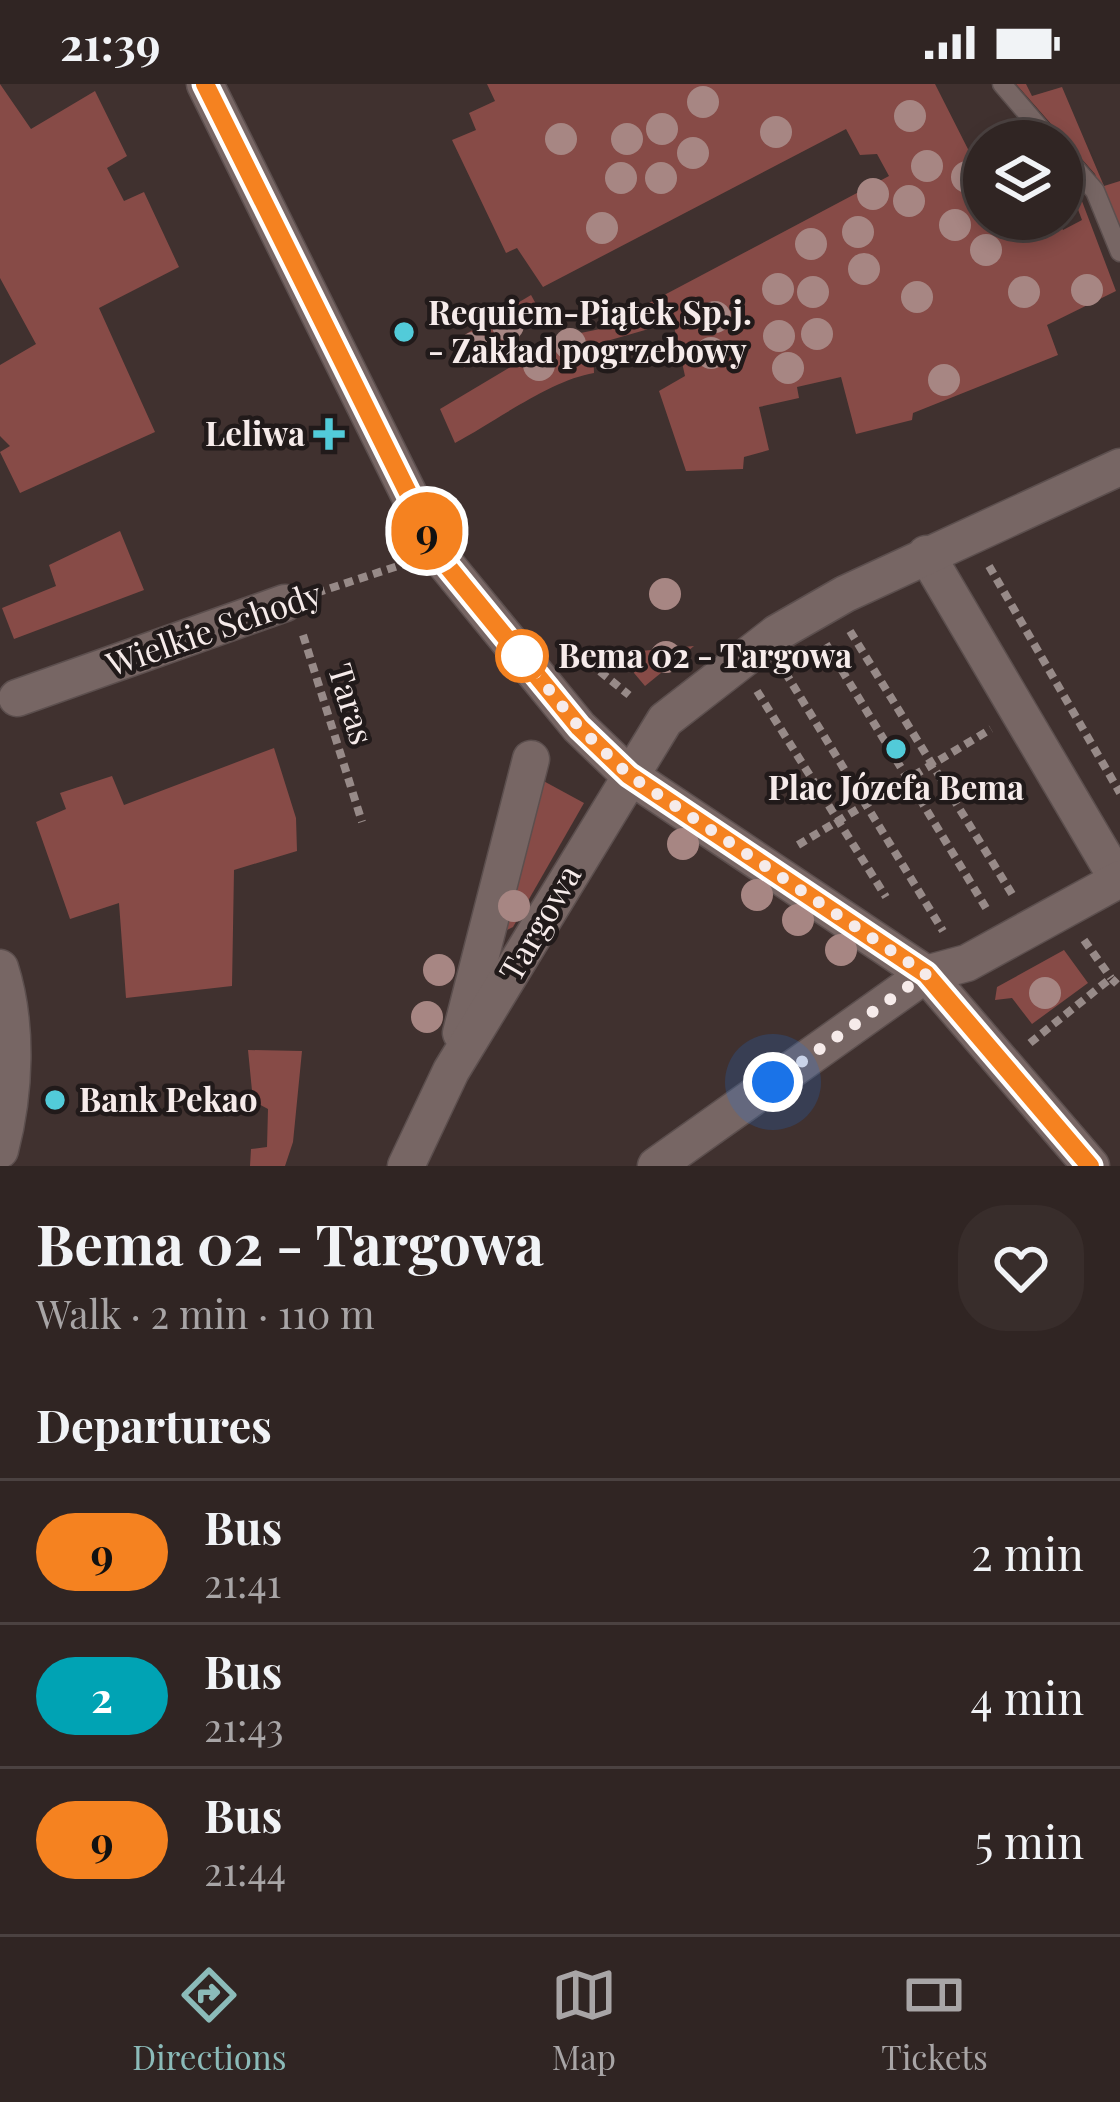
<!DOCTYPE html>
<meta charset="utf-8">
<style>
body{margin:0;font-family:"Playfair Display",serif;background:#382d2b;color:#f1f3f6;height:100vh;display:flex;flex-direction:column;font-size:45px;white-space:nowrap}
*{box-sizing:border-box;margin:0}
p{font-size:39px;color:#a8a5a6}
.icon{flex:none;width:66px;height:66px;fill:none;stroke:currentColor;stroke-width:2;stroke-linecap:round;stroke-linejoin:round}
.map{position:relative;height:1082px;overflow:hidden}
.side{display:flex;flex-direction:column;background:#302523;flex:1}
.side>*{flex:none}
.badge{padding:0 24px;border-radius:39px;font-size:42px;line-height:78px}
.buttons{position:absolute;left:963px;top:36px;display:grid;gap:24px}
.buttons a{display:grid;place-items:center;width:120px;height:120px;border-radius:50%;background:#302523;box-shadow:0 6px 18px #0003,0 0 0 3px #4b4241;font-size:60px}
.you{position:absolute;width:60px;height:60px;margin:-30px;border:9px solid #fff;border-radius:50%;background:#1a73e8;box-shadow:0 0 0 18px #1a73e833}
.map>.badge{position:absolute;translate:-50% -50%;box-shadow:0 0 0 6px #fff}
h2{padding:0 36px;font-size:45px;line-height:108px}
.round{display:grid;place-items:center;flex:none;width:126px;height:126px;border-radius:48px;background:#382d2b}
.overview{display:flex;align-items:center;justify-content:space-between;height:204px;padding:0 36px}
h1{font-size:57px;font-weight:700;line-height:90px}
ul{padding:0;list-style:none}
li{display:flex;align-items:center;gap:36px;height:144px;padding:0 36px;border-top:3px solid #4b4241}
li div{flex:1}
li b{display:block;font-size:45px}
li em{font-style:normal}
li .badge{min-width:132px;font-weight:700;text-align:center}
.status{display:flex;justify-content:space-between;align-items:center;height:84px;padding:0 60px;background:#302523;direction:ltr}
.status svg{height:33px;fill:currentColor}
.tabs{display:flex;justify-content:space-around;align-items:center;height:168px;border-top:3px solid #4b4241;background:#302523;font-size:33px;color:#a8a5a6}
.tabs a{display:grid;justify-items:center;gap:6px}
.tabs .selected{color:#8bbbb9}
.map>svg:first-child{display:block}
</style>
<div class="status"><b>21:39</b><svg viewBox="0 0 49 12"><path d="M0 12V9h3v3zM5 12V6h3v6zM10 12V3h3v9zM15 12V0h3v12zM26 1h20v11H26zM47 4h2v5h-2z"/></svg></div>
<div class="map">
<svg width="1120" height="1082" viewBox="0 0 1120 1082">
<rect width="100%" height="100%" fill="#40312f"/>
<g fill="#874b47">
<polygon points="0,0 31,45 95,7 127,72 107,84 124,117 144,108 179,183 99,224 155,348 20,409 0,368 10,362 0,352 0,281 36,260 0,194"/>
<path d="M487,0H935L974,77L984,135H1057L1063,146L1082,136L1071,107L1077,104L1116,207L1047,241L1058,271L913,329L912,336L856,350L841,293L797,303L799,314L759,323L769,366L744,373L743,385L686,387L659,307L685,292L673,238L593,261L594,289C551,296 496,337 455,359L440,325L561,253L600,245L889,92L877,70L860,71L846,45L543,203L517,164L506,169L452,56L476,46L469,29L495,17Z"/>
<polygon points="1016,0 1026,0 1032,12 1062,3 1104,102 1120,97 1120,154 1095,90"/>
<polygon points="531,211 541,229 505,261 464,284 451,259"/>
<polygon points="120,447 144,506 14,555 2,524 56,502 49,481"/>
<polygon points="694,562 645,602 634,589 640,567"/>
<polygon points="274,664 296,734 297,767 234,786 232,902 126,914 119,819 70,835 36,738 66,725 60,709 112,692 124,721"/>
<polygon points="538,694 584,719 513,843 507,846 503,843"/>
<polygon points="1064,866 1088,899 1032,940 1012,914 995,916 997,903"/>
<polygon points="248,966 302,967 293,1058 285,1082 250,1082 251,1065 267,1063 268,1025 253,1017"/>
</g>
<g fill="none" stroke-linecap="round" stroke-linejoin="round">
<defs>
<g id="lane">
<polyline points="1002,0 1051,57"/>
<polyline points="1062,69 1095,107 1120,168"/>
</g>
<g id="street">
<polyline points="205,0 440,473 579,643 629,691 926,890 1091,1082"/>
<polyline points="926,470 1118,796"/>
<polyline points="17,614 285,519"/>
<path d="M0,884C18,940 15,1009 0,1066"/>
<polyline points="461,949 531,675"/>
<polyline points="406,1082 451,987 665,636 777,549 845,510 1120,383"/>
<polyline points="656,1082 926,890 967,879 1120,795"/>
</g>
</defs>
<use href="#lane" stroke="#5c4f4e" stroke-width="21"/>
<use href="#street" stroke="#5c4f4e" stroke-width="39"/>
<g stroke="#978a88" stroke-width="8" stroke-dasharray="9 6" stroke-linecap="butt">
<polyline points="989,482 1120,709"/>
<polyline points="316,509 404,480"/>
<polyline points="850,547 1012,810"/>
<polyline points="303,551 362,738"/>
<polyline points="565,559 629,611"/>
<polyline points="826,560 986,824"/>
<polyline points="785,588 943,847"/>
<polyline points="757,607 886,813"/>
<polyline points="798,761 991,645"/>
<polyline points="1084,856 1111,894"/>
<polyline points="1030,959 1111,894 1117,900"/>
</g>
<use href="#lane" stroke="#776664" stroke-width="18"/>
<use href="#street" stroke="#776664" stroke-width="36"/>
</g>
<g fill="#a78683">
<circle cx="703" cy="18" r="16"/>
<circle cx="910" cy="32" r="16"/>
<circle cx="662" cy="45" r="16"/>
<circle cx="776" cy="48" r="16"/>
<circle cx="561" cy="55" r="16"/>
<circle cx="627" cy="55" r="16"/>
<circle cx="693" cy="69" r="16"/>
<circle cx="927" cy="82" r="16"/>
<circle cx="967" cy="93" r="16"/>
<circle cx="621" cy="94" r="16"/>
<circle cx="661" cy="94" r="16"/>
<circle cx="873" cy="110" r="16"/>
<circle cx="909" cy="117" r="16"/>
<circle cx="955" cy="141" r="16"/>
<circle cx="602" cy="144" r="16"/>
<circle cx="858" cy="148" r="16"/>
<circle cx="811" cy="160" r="16"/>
<circle cx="986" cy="166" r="16"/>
<circle cx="864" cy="185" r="16"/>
<circle cx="778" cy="205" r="16"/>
<circle cx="1087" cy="206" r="16"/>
<circle cx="813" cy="208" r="16"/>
<circle cx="1024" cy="208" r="16"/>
<circle cx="917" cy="213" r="16"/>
<circle cx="715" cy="233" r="16"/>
<circle cx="508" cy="241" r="16"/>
<circle cx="817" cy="250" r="16"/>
<circle cx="779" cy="252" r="16"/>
<circle cx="570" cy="260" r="16"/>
<circle cx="474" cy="264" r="16"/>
<circle cx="711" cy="269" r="16"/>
<circle cx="539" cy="281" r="16"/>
<circle cx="788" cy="284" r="16"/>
<circle cx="944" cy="296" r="16"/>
<circle cx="665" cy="510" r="16"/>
<circle cx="666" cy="573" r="16"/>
<circle cx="683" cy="760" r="16"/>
<circle cx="757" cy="811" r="16"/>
<circle cx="514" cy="822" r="16"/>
<circle cx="798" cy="836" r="16"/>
<circle cx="841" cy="866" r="16"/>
<circle cx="439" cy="886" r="16"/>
<circle cx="1045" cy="909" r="16"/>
<circle cx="427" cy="933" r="16"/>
</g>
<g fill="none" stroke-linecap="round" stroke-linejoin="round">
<defs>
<polyline id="line" points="205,0 440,473 579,643 629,691 926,890 1090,1082"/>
</defs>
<use href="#line" stroke="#fff" stroke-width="27"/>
<use href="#line" stroke="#f58220" stroke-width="18"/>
<polyline stroke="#f6ebea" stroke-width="12" stroke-dasharray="0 21.6" points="522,572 579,643 629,691 926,890 773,998"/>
</g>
<g fill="#52cbd9" stroke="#211a1a" stroke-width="4.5">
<circle cx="404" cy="248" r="12"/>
<path d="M323 332h12v12h12v12h-12v12h-12v-12h-12v-12h12z"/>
<circle cx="896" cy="665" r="12"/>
<circle cx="55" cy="1016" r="12"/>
</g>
<circle fill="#fff" stroke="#f58220" stroke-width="6" cx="522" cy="572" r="24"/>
<g text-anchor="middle" stroke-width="9" stroke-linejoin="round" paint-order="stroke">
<g font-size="33" font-weight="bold" fill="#f6ebea" stroke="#211a1a" text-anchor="start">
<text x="428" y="241">Requiem-Piątek Sp.j.<tspan x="428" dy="38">- Zakład pogrzebowy</tspan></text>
<text x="305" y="362" text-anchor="end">Leliwa</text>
<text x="896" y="716" text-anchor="middle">Plac Józefa Bema</text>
<text x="79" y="1028">Bank Pekao</text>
</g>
<g font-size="33" fill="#f6ebea" stroke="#211a1a">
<text transform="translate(214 545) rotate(-19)" y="12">Wielkie Schody</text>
<text transform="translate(351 620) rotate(73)" y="12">Taras</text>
<text transform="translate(540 839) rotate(-60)" y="12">Targowa</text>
</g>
<g font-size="33" font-weight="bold" fill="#f6ebea" stroke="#211a1a" text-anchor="start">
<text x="558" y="584">Bema 02 - Targowa</text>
</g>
</g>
</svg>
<div class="buttons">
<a><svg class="icon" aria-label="layers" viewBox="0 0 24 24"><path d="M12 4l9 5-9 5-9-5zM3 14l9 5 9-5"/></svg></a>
</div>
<div class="you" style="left:773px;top:998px"></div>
<b class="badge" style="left:427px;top:447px;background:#f58220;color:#111">9</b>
</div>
<section class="side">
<div class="overview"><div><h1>Bema 02 - Targowa</h1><p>Walk · 2 min · 110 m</p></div><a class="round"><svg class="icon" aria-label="heart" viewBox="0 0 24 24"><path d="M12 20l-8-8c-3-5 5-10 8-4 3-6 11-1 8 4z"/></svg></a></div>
<h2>Departures</h2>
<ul>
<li><span class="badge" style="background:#f58220;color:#111">9</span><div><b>Bus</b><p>21:41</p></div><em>2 min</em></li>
<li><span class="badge" style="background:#00a3b4;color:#fff">2</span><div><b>Bus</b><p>21:43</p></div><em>4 min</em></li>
<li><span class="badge" style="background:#f58220;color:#111">9</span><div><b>Bus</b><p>21:44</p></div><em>5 min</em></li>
</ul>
</section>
<nav class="tabs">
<a class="selected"><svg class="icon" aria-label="directions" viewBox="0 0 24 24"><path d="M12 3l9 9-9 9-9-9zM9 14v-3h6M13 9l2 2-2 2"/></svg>Directions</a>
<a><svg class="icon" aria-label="map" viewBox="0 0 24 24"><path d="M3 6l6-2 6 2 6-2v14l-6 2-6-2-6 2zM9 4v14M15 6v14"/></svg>Map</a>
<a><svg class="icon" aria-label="tickets" viewBox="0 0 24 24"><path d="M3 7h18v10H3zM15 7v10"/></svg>Tickets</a>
</nav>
